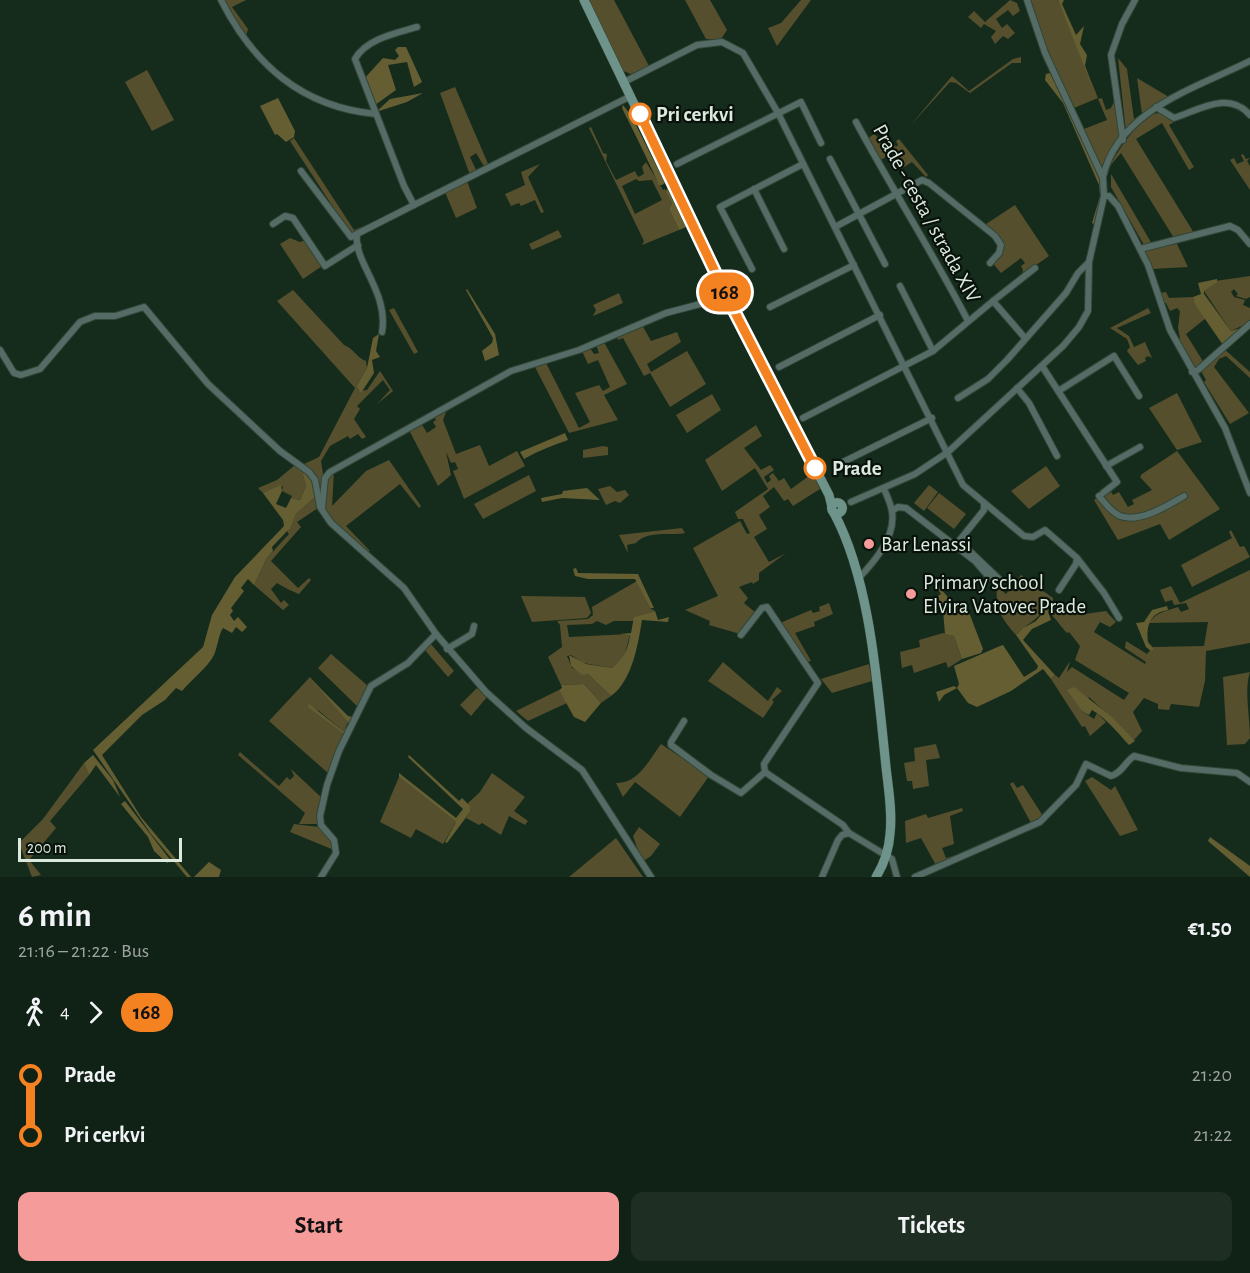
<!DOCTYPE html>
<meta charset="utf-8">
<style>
body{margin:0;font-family:"Alegreya Sans",sans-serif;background:#1e2e22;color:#f1f3f6;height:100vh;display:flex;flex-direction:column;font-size:22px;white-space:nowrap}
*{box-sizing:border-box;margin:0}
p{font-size:20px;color:#9ca3a0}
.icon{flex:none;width:33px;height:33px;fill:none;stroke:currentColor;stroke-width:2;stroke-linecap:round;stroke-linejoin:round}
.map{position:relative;height:877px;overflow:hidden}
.details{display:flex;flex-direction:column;background:#102115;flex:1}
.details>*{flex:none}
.badge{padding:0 12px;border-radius:20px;font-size:21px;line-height:39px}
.scale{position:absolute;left:18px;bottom:15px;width:164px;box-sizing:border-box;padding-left:6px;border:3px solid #dbe9de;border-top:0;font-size:16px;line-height:21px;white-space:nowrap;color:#dbe9de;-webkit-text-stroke:4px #08120b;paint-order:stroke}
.map>.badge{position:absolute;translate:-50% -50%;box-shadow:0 0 0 3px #fff}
.legs{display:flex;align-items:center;gap:9px;height:66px;padding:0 18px;font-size:20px}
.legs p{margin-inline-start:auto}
.head{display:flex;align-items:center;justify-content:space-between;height:102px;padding:0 18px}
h1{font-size:33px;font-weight:700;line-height:45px}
.action{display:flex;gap:12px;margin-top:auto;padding:12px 18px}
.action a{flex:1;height:69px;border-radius:12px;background:#f59b99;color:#111;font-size:24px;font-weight:700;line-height:69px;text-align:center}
.action a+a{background:#1e2e22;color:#f1f3f6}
ul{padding:0 18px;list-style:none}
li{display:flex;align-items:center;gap:21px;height:60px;font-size:22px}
li i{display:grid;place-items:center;width:9px;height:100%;margin:0 8px;background:currentColor}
li i::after{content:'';width:15px;height:15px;margin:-8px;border:4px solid;border-radius:50%;background:#102115}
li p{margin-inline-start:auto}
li:first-child i{background:linear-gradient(#0000 50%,currentColor 0)}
li:last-child i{background:linear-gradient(currentColor 50%,#0000 0)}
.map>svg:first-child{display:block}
</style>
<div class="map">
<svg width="1250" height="877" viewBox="0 0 1250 877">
<rect width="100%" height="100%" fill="#152c1c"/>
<g fill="#554f2d" fill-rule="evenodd">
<polygon points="222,0 246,0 232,7 248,29 245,40"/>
<polygon points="589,0 614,0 649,66 631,74 623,71"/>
<polygon points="685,0 710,0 727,30 721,39 706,39"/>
<polygon points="801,0 811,0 777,46 768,28 781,23"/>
<polygon points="1010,0 1017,3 1020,11 1013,16 1008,10 996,19 1002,28 1007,24 1015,33 1008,39 1003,36 995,44 991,37 996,31 984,24 981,28 968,17 974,11 985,22"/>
<polygon points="1028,0 1058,0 1098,98 1074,108 1058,80"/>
<polygon points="1021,57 1021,63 1012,63 970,93 956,83 950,82 909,127 952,76 969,91 1013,59"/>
<polygon points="1118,58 1127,69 1134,119 1142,114 1137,78 1169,97 1126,132"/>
<polygon points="147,70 174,120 152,131 125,82"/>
<polygon points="455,87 489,166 485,168 476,153 470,157 477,172 470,175 440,93"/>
<polygon points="1102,98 1106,110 1111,108 1115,100 1120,136 1101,168 1084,129 1107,120 1098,99"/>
<path d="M1159,113L1174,122L1169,125L1194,167L1189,170L1162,123L1136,139L1194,233L1174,238L1121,153L1109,167C1117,152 1141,114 1159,113Z"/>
<path d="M591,127L603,153L607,154L606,161L616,180L635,171L638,177L644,174L642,167L646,162L663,190L665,189L672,203L669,209L679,230L642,245L644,241L589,128ZM636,179L639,181L652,180L662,200L635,214L622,186Z"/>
<polygon points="874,134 890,148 894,144 896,147 898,145 896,141 899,139 928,175 926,177 912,162 901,169 891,154 879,161 867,139"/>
<polygon points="294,138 354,230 376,221 353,234 350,233 290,141"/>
<polygon points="1243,154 1246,159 1250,158 1247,161 1250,166 1250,190 1230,160 1234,158 1237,164 1244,161 1241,155"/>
<polygon points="540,164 528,177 544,212 541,213 535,200 521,206 519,203 511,206 505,194 525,185 521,172"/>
<polygon points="1111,174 1152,244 1144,245 1111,187"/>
<polygon points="467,181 477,208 456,218 445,192"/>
<polygon points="1015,205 1049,256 1022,275 1023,270 1021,266 1025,263 1021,258 1001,273 990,260 999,251 997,236 983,226"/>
<polygon points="558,230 562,237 532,250 529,244"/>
<polygon points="290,238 300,242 306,240 322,266 303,279 280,244"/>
<polygon points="1177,244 1188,267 1152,269 1144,251 1149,248"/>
<polygon points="1250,276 1250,297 1246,299 1236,296 1238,294 1234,289 1231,292 1234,297 1245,300 1243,305 1250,308 1250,322 1231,331 1204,291 1215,281"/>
<path d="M293,290L344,345C353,348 357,358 366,361L367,368L356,387L359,391L367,390L380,371L393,391L377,404L390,390L383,380L357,406L360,409L354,419L366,437L362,439L358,434L350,439L348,436L330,446L321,461L323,474L321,497L314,473L302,465L319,457L355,388L277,301Z"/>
<polygon points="1166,292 1169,298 1193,297 1194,303 1206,318 1186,334 1204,363 1195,369 1178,339 1180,338 1178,328 1180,311 1177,308 1170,311 1166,303 1163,303 1160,293"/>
<polygon points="619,293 623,303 593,316 596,310 593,305"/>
<polygon points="394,308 418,352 414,354 389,310"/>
<polygon points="1148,308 1151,313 1117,328 1129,336 1134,347 1145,342 1152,358 1148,356 1145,358 1146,361 1138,365 1127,351 1130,347 1127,339 1110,328"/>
<polygon points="642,325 651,341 677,332 681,342 647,364 651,372 687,351 706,384 670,407 650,373 644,376 623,338 618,340 617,336"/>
<polygon points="604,342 627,384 604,395 618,420 569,433 535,367 546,363 579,428 590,422 575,393 599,385 603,391 610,387 598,360 588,364 582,351 590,348 594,354 599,353 596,345"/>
<polygon points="1223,348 1250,372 1250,378 1226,356 1219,359 1214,367 1249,413 1230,424 1204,382 1206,380 1201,371"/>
<polygon points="1177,393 1202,442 1177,450 1149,408"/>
<polygon points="712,394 721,410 687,433 676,415"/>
<polygon points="453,406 446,412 443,420 456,454 480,445 489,466 517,451 525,466 464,499 453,471 458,469 455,462 451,463 446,452 451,475 438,486 409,430 421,423 427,433 436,427 433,422 436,420 434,416"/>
<polygon points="756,425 762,436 744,448 761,470 770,465 774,470 764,477 767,483 771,480 769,476 773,473 779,481 784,478 791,489 813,473 820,489 793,506 788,499 784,501 774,487 763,496 770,507 759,515 767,529 754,537 769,562 786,553 759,573 759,580 753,584 752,582 739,587 748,598 744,603 756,613 740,634 709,625 710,621 685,610 718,596 693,548 740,521 747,534 750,533 743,519 738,519 735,512 768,489 755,468 722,491 705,460"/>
<polygon points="603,446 608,447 608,455 583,458 583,450"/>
<polygon points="1177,451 1220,509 1169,540 1160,524 1118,540 1094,500 1110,490 1113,495 1119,492 1128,507 1134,504 1132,500 1152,490 1140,477 1142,474"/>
<polygon points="389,460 421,506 419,508 400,484 346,526 370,551 366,553 332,522 324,509 328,475 334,471 332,506 366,471"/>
<polygon points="295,465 301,468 306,486 300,500 291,498 292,496 282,491 283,486 263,493 258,488 277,480"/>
<polygon points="1046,466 1060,486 1029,509 1011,491"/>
<polygon points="529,475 536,491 483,519 474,504"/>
<polygon points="929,485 938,492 924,511 914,503"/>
<polygon points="610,486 617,492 625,490 629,495 620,503 615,501 606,505 598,489"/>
<polygon points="939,493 966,514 954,529 927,508"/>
<path d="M315,497L318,508L297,522L301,527L271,561L298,588L309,578L311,580L299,594C293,592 282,586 277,583L271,589L281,603L284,600L289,605L283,610L254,585L267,558L289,534L287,531L296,514Z"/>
<path d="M682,528L685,533C670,536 647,530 636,543L627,545L628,553L619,535Z"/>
<polygon points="1231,530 1240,547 1244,546 1250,557 1192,587 1181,565 1232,538 1229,532"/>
<path d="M1250,570V643L1206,651L1205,681L1199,707L1171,704L1169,710L1158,709V704L1144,698L1133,712L1142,731L1134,740L1089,697L1082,711L1094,719L1097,713L1106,722L1090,736L1085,726L1082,727L1051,679L1055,675L1059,678L1070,661L1067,672L1072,667L1124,700L1129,693L1075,660L1080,646L1069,632L1067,633C1060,626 1053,614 1045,609C1037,620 1025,625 1016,635C1001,618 995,609 997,586L1006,594L1021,575L1053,598V603L1073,610L1078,615L1106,611L1116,622L1110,627L1100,622L1094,632L1145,664L1146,662L1125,648L1126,641L1147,654L1153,647L1204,646L1208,622L1149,623C1156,612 1166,611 1178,607L1181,612L1189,609L1186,603L1174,605L1172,600L1165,602L1160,590L1171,586L1180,603Z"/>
<polygon points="637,581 650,608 655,611 635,617 634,621 614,621 606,625 597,621 592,624 567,625 569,637 630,634 624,658 612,668 583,663 571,655 567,656 572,668 588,674 611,696 601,703 584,684 561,685 548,657 562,647 560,625 557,621 588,619 593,615 592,607"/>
<polygon points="521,596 585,597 591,613 587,618 532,622"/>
<polygon points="829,603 833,614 814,622 815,626 795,633 811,661 807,662 780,623 811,610 813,613 820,611 819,607"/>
<polygon points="943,633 954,636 962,659 948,668 946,662 914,673 912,665 902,668 900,652 920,647 919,640"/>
<polygon points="430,643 454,671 448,677 424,649"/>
<polygon points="331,654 368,686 358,707 318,668"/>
<polygon points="723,662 768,701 777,687 782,691 772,700 774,702 763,718 708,681"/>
<polygon points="869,664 872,681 832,693 821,679"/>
<path d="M1250,672C1244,689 1250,716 1250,738L1245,744L1227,745L1223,677Z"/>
<polygon points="310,677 349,721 343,731 319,711 309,707 345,735 328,773 269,721"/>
<polygon points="477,688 487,697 471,716 460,705"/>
<polygon points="559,690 567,703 528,721 516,711"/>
<path d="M661,744L709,776L680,817L635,782L623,797L616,783C638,784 649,760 661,744Z"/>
<polygon points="936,744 940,758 926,760 929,786 913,789 912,781 907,781 904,763 915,761 914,748"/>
<polygon points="240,752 279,786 287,777 290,780 294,776 291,769 322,798 318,824 299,824 305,813 238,755"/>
<polygon points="84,763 89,775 50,821 56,828 29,860 41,875 32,877 19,843 43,819"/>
<polygon points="492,773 525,797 514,811 528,821 525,825 509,816 501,835 482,823 479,825 466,818 470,812 468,803 480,792"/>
<polygon points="399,777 456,822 443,844 416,829 411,838 380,822"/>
<polygon points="1092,777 1111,790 1115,786 1138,830 1120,836 1085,781"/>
<polygon points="1013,782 1017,788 1023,785 1043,816 1031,823 1010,784"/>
<polygon points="962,808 963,811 950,816 954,844 942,848 946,858 956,855 957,858 937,867 921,838 906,843 905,821 926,814 928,818"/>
<polygon points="294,824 319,827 332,841 334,850 290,832"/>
<polygon points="639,827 660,844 651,856 642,862 633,836"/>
<polygon points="616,838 643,877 569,877"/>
</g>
<g fill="#655e33">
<polygon points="1058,0 1064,0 1062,4 1076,35 1084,26 1080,44 1087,55 1085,66 1095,94"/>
<polygon points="398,47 406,47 422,82 414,87 407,62 388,65 396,90 375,105 363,80 383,58 395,60 399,56 395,50"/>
<polygon points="1050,73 1099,173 1103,196 1095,225 1092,223 1100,196 1099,185 1063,103 1045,80 1046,74"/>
<polygon points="423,93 407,102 376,112 390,99"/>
<polygon points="278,98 295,131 294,137 286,142 277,134 275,135 260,106"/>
<path d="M623,105L631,115L665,183L662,185H659C647,158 635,134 622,108Z"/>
<polygon points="667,188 686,227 679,230 669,209 672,203 666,192"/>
<polygon points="1217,279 1217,282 1204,291 1204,294 1231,331 1244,327 1223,345 1194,303 1193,297 1201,294 1198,283"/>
<polygon points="467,289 495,334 499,355 485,361 482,351 492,343 493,338 466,290"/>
<polygon points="379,334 376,351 380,357 372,360 374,373 361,393 356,387 367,368 373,338"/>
<path d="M565,433L568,440C553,445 538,451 524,459L520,452Z"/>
<path d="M301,468L313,482L315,497L296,514L290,528L272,547L273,551L267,558L254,585L248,579L241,588L244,591L231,608L233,611L230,615L234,621L238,617L247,627L242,632L236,627L232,633L223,628C218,636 218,646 214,655C208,667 192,679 182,691L176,688L165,700L142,715L102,755L141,817L191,877H187L151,834L93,750L203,647L212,615L235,577L284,526L283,520L263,493L281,485L282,491L276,504L286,508L291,498L300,500L306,486Z"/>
<polygon points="587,488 600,500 562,498 542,502 541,498 562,494 563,491"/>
<polygon points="576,568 578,573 638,574 654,608 650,608 635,579 588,579 575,576 573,569"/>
<polygon points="939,587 947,596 951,606 955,607 965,602 983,649 981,653 962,659 954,636 945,634 943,610 938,596 941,594 937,588"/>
<path d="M1167,606L1168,610C1150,613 1146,625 1148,642L1154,649L1151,651L1146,647L1136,623L1144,622L1152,610Z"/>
<polygon points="1047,608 1051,620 1032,629 1023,640 1055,675 1051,679 1043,669 1011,691 977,707 968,703 957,688 944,695 939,702 936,692 954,686 957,688 959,684 954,666 1000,646 1003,645 1024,677 1037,669 1038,666 1016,635 1023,628 1036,621"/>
<path d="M655,611L658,620L669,617L668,622L642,620C638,645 632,681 611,696L588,674L582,675L571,666L569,655L586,664L612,668C624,658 628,650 630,635L619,634L631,633L634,617Z"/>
<polygon points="311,679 348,716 353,717 345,735 308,707 309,704 343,731 349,723"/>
<polygon points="584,684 601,703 585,722 574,717 559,690 562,688 561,685"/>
<path d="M1074,687L1113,718L1135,741L1129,745C1118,733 1106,718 1092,710L1089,715L1082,711L1067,690Z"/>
<polygon points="93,755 113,780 120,797 96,765 89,775 84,763"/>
<polygon points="409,755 459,801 462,798 470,806 470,812 447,843 445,842 456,822 399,777 399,773 456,818 463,809 408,757"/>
<polygon points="125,801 171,861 167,863 154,851 148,837 121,804"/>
<polygon points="1210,837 1250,866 1250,877 1208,841"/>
<polygon points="209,862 221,870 219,877 194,877"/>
</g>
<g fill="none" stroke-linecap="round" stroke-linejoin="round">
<defs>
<g id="street">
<path d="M221,0C254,65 302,107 376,114"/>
<path d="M417,27C396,33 366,39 355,59L404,186L414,205L631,96"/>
<polyline points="624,82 697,45 722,42 743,53 778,113 963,485 1024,536 1033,537 1045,530 1077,558 1076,564 1059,590"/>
<path d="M1156,107L1174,118C1199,110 1228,90 1250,115"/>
<path d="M856,122C892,189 933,253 968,321"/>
<polyline points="1123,140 1111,55 1122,24 1135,0"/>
<polyline points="830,159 885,264"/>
<polyline points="677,164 801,102 821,143"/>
<polyline points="301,171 351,237 414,205"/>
<path d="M1103,177C1118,110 1196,88 1250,61"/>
<polyline points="754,189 784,249"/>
<polyline points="1104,196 1109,196 1118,206 1148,265 1170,330 1225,428 1250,493"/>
<polyline points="273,224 285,216 293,218 325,266 358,245"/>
<polyline points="835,227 922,180 929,183 995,236 1001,245 999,253 990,263"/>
<path d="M357,235C353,261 389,292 382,332"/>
<polyline points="1140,249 1230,226 1238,230 1250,244"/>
<polyline points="752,269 720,207 803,164"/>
<polyline points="900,286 933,351"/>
<polyline points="993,301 1035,268"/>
<polyline points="770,307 854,265"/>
<polyline points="0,350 14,373 21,375 40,369 80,322 95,316 115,316 144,307 208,384 280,451 309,472 315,480 320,507 331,523 404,588 436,634 486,692 526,728 582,770 651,877"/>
<polyline points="1042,366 1117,482 1103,493"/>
<polyline points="779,367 880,315"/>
<polyline points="1192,372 1198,370 1250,324"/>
<polyline points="1017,388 1029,403 1057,456"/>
<polyline points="1060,390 1114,356 1139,396"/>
<polyline points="958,398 988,379 1007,360 1066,293 1078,273 1089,262"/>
<polyline points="803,418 933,351 993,301 1025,338"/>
<polyline points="839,464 932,418"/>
<polyline points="1106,466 1140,447"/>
<path d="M1099,496C1105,503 1111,512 1120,516C1140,523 1167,506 1184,496"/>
<polyline points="851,502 915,474 948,452 1063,346 1079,327 1088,311 1089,262 1104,196 1103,178 1045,53 1027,0"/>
<polyline points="984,504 984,510 959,541 999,579"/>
<polyline points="322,508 325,478 330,472 511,371 579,350 666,313 727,297"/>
<polyline points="892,511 898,507 906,508 975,561 989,577"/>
<polyline points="1077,558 1104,593 1119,618"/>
<path d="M858,579C874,562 896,537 892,512C891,504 887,496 884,489"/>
<polyline points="447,649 472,634 474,626"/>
<polyline points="684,721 671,742 671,745 711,775 741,793 765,772 764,764 818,683 767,607 762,608 741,635"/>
<polyline points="765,772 843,825 849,833"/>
<polyline points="321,877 336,853 334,840 321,825 320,816 327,785 339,751 371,686 408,663 436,634"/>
<polyline points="822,877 838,840 842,835 849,833 892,859 897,877"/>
<path d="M915,877L1040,822L1076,785L1086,764L1111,776C1122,773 1125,762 1134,756L1181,768L1237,773L1250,782"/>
</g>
<g id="secondary">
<polyline points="584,0 727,297 829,495 832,507"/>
<circle cx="837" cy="508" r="5.5"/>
<path d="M834,513C870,580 877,682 885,757C887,782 893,809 890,834C889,850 884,864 876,877"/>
</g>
</defs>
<use href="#street" stroke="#314637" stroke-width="8"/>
<use href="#secondary" stroke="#314637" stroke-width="10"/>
<use href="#street" stroke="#556b66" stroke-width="6"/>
<use href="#secondary" stroke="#6e938a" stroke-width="9"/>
</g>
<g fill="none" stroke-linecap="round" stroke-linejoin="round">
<defs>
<polyline id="line-1" points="640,114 727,297 815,468"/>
</defs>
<use href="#line-1" stroke="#fff" stroke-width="14"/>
<use href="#line-1" stroke="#f58220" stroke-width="9"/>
</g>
<g fill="#fff" stroke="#f58220" stroke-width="3">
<circle cx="640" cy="114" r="10"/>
<circle cx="815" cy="468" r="10"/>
</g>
<g fill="#f59b99" stroke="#08120b" stroke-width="2">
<circle cx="869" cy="544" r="6"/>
<circle cx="911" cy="594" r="6"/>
</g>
<g text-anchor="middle" stroke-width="4.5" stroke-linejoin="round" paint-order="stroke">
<g font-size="21" font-weight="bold" fill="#dbe9de" stroke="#08120b" text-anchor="start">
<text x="656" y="121">Pri cerkvi</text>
<text x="832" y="475">Prade</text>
</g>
<g font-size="21" fill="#dbe9de" stroke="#08120b">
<text transform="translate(927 213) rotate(61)" y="7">Prade - cesta / strada XIV</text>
</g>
<g font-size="21" fill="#dbe9de" stroke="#08120b" text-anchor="start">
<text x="881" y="551">Bar Lenassi</text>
<text x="923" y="589">Primary school<tspan x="923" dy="24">Elvira Vatovec Prade</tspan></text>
</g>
</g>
</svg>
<div class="scale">200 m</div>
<b class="badge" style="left:725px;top:292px;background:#f58220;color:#111">168</b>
</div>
<section class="details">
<div class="head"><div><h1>6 min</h1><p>21:16 – 21:22 · Bus</p></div><b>€1.50</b></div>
<div class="legs"><svg class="icon" aria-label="walk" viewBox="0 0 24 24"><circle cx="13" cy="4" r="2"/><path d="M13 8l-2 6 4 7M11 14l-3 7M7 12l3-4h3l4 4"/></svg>4<svg class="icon" aria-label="forward" viewBox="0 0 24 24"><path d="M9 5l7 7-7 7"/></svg><b class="badge" style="background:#f58220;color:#111">168</b></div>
<ul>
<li><i style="color:#f58220"></i><b>Prade</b><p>21:20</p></li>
<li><i style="color:#f58220"></i><b>Pri cerkvi</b><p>21:22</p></li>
</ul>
<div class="action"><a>Start</a><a>Tickets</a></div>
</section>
